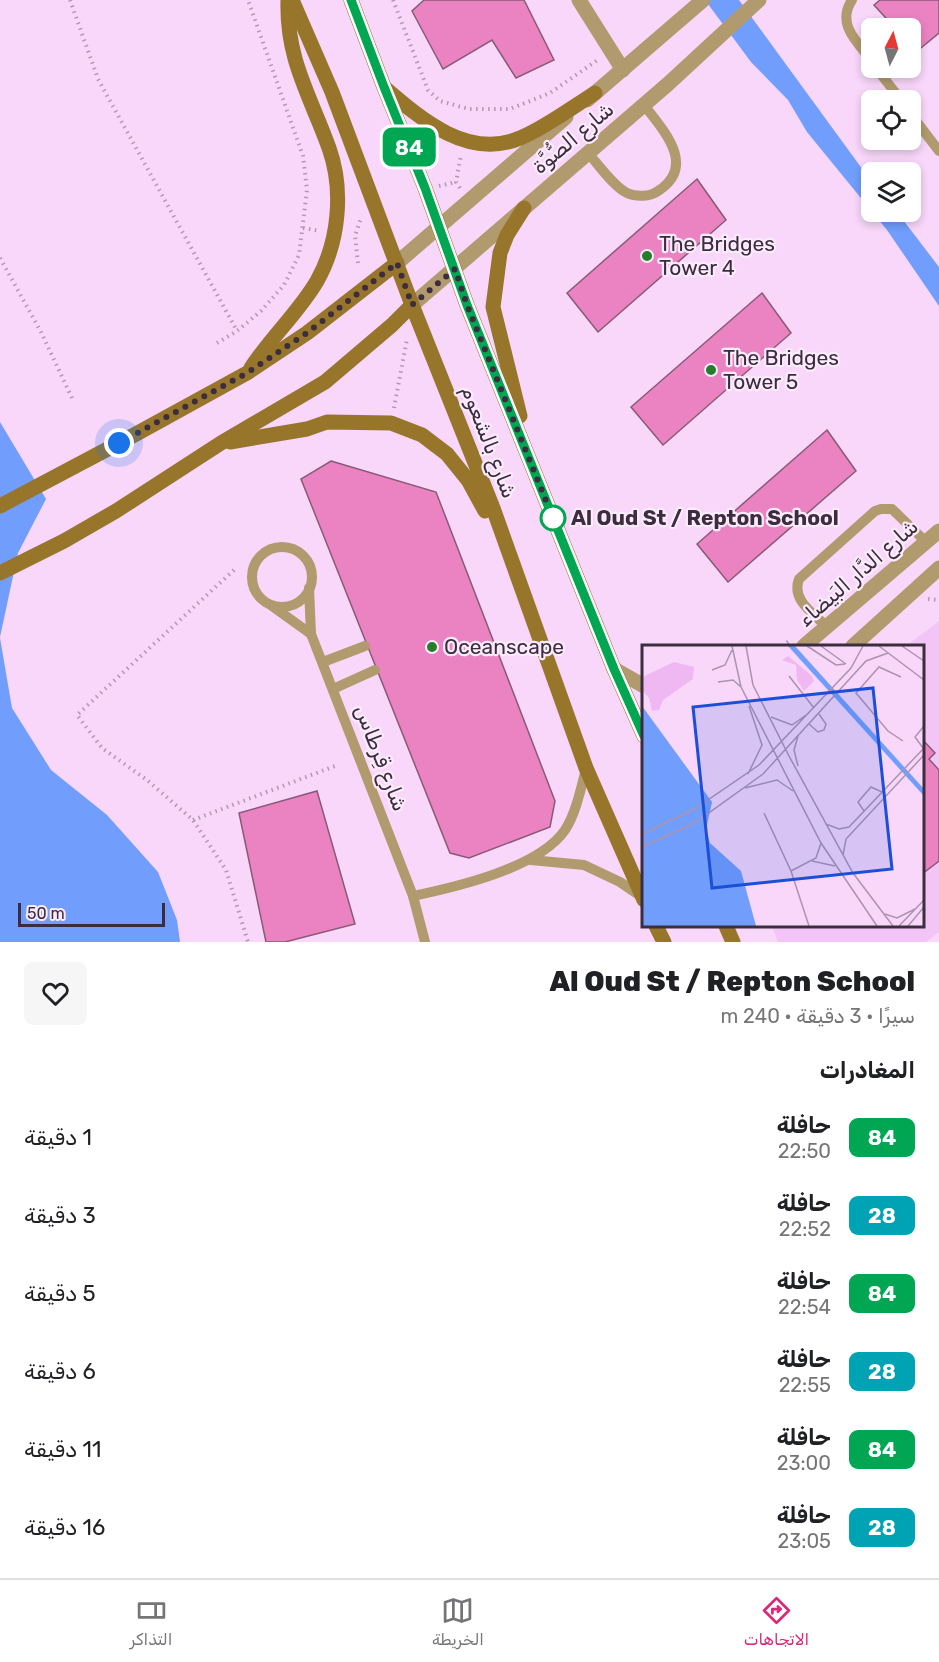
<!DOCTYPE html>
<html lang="ar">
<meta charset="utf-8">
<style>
body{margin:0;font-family:Rubik,"Noto Sans Arabic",sans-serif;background:#f6f6f6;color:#202124;direction:rtl;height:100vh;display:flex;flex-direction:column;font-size:22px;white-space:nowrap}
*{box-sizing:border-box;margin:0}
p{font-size:20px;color:#757577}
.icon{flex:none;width:33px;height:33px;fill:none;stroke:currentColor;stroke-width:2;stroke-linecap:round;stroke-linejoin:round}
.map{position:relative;height:942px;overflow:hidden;direction:ltr}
.drawer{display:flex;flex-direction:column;background:#fff;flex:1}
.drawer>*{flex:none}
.badge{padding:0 12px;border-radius:9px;font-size:21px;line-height:39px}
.needle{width:39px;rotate:6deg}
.fabs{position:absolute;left:861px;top:18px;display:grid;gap:12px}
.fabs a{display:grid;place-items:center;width:60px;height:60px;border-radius:9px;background:#fff;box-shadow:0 3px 9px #0003;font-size:30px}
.scale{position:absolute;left:18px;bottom:15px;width:147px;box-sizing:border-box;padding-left:6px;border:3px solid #3c2d3e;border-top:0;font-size:16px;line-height:21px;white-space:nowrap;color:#3c2d3e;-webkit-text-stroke:4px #fbebfc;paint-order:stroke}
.you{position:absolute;width:30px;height:30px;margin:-15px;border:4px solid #fff;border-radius:50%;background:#1a73e8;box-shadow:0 0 0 9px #1a73e833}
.map>.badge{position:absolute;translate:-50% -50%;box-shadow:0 0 0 3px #fff}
h2{padding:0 24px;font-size:22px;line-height:54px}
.round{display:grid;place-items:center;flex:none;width:63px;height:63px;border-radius:9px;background:#f6f6f6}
.overview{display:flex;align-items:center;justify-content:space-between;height:102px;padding:0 24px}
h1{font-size:28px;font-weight:800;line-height:45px}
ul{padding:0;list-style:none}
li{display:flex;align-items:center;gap:18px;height:78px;padding:0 24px}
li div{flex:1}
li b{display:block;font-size:22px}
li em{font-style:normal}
li .badge{min-width:66px;font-weight:700;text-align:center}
.menu{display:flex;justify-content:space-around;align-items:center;height:84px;border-top:2px solid #e0e0e0;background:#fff;font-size:16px;color:#757577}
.menu a{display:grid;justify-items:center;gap:3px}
.menu .on{color:#db2777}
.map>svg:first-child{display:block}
</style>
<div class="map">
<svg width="939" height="942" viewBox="0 0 939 942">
<rect width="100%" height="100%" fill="#f8d7fa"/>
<polygon fill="#f3c5f6" points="939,621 939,932 926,942 778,942 772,926 922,926 922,646 906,646"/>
<g fill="#719efc">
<polygon points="705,0 739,0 871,181 872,212 897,212 939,267 939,306 887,230 807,132 788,100 751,62"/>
<polygon points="0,422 46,499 18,553 0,637"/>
<polygon points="0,638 12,708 51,770 107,815 158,872 177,920 180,942 0,942"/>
</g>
<g fill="#eb83c2" stroke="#895a76" stroke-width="1.5">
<polygon points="424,0 524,0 554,60 516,78 492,40 443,69 412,11"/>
<polygon points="880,0 939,0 939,33 916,52 910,46 910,28 895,28 874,5"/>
<polygon points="697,179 726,220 598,332 567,293"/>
<polygon points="762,293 791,333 663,445 631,407"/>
<polygon points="827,430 856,471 728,582 697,544"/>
<polygon points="331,461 436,492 555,801 550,827 469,858 450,853 301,479"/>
<polygon points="922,739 935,753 929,759 939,770 939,861 922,874"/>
<polygon points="317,791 355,924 285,942 266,942 239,813"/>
</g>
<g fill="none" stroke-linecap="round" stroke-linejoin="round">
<g stroke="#b398b5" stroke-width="4" stroke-dasharray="1.5 4.5" stroke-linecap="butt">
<polyline points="70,0 98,79 237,331"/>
<polyline points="393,0 428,90 440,101 469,109 510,109 550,93 599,59"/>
<polyline points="439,186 456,182"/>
<polyline points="460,188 456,182 461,155"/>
<polyline points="303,228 320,231"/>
<polyline points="0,258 41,332 72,398"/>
<polyline points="358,263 355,236 361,218"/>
<polyline points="217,343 237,331 261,311 284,285 299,255 307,190 303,156 248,0"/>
<polyline points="394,408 407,339"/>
<polyline points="234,570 77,715 102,748 147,780 193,820 226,870 248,942"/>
<polyline points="928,599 939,600"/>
<polyline points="782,646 789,641"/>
<polyline points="193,820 335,766"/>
</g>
<g stroke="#b19a6e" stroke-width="10">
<path d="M852,0C836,24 857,42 872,61"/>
<polyline points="876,68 901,100"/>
<polyline points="910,113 939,151"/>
<path d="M588,153C598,164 614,187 627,193C636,197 650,197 658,191C697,166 664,131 644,105"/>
<circle cx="282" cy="577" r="30"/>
<polyline points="309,588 311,634 413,896 425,942"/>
<polyline points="272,606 311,634"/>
<path d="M827,627C813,613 791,600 799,579L875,511L881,509H892L926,542"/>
<polyline points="323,662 365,646"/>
<polyline points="333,689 375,670"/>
<polyline points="531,860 584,865 620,882 642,897"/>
<path d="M413,896C456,887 539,868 565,830C576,813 581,788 586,769"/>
</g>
<g stroke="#b19a6e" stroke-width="15">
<polyline points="579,0 623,70"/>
<polyline points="587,100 703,0"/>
<polyline points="397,263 566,117"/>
<polyline points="412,305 668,84 759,0"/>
<polyline points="804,646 939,531"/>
<polyline points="853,646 939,568"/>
<polyline points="614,669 644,686"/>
</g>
<g stroke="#97762c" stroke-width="15">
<polyline points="292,0 332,92 412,305 493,508 586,768 644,900"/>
<polyline points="351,0 384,87 425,188 467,305 614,669 644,736"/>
<path d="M386,89C422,120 469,160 520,138C543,129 573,107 595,93"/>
<path d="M251,368C271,337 299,312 317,281C339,242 344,190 329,148C310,95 286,59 288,0"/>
<polyline points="520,416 493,307 500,253 507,235 524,208"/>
<polyline points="230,442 307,429 327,422 391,423 422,435 447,454 468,480 485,511"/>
<polyline points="0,506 136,434 247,373 307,333 397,263"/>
<polyline points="0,573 64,541 116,511 221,443 325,382 392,325 412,305"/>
<polyline points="656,926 664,942"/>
<polyline points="726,926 733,942"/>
</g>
</g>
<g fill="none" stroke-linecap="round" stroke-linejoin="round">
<defs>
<polyline id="line" points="351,0 384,87 425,188 467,305 614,669 644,736"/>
</defs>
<use href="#line" stroke="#fff" stroke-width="14"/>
<use href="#line" stroke="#00a651" stroke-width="9"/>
<polyline stroke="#3c2d3e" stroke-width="6" stroke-dasharray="0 10.8" points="119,443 247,373 307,333 397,263 412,305 455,269 467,305 553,518"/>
</g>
<g fill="#267d2a" stroke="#fbebfc" stroke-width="2">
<circle cx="647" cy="256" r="6"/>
<circle cx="711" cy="370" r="6"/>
<circle cx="432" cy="647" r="6"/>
</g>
<circle fill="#fff" stroke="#00a651" stroke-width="3" cx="553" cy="518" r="12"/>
<g text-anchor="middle" stroke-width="4.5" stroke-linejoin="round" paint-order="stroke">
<g font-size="21" fill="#3c2d3e" stroke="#fbebfc">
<text transform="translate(573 138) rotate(-40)" y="7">شارع الصُّوَّة</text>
<text transform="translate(489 442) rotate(69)" y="7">شارع بالشعوم</text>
<text transform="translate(858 573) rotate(-41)" y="7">شارع الدَّار البَيضاء</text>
<text transform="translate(381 758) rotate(69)" y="7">شارع قِرطاس</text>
</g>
<g font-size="21" fill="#3c2d3e" stroke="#fbebfc" text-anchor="start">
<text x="659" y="251">The Bridges<tspan x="659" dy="24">Tower 4</tspan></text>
<text x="723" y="365">The Bridges<tspan x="723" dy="24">Tower 5</tspan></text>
<text x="444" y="654">Oceanscape</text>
</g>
<g font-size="21" font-weight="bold" fill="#3c2d3e" stroke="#fbebfc" text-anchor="start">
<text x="571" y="525">Al Oud St / Repton School</text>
</g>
</g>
<g transform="translate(642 645)">
<rect width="282" height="282" fill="#f8d7fa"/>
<path d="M146,11L170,31L172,36L162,46L155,35L154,20L140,15ZM32,17L52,22L51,34L21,55L17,65L10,66L7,53L0,45V32Z" fill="#efb8f3"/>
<path d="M146,1H153L282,144V151ZM0,61L70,157L64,184L68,198L99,226L114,281H0Z" fill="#719efc"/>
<path fill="none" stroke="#ad93af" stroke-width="1.5" d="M90,1L99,42L179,198L235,281M104,1L111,40L147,111L211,228L251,281M165,1L194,20L203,19M179,1L204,19M237,1L282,35M260,1L282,16M70,25L83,20L90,5M147,31L172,63M259,32L237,22L214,48L246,86L261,96M76,37L91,35L99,42M129,72L150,80L167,68M167,79L176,87L182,85L184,79L177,69M281,103L273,92L282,81M156,121L152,105L156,91M106,129L120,100L107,61M103,143L135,135L151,146M222,166L216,157L229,142L240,147M122,168L149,226L167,281M184,179L197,184L207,182L282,103M0,189L51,165L117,120L209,23L221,1M0,202L54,177L121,129L224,16L246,8M201,210L204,194L282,110M170,216L193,221M149,226L174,213L179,198M243,269L255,273L273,264M257,281L282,255M266,281L282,262"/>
<path fill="#1d4ed8" fill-opacity="0.15" stroke="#1d4ed8" stroke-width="3" d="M231,43L250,224L70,243L51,62Z"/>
<rect width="282" height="282" fill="none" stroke="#3c2d3e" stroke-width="3"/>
</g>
</svg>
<div class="fabs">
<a><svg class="needle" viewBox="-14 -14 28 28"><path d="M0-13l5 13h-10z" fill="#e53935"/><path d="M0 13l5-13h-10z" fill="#757577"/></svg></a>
<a><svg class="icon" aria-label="locate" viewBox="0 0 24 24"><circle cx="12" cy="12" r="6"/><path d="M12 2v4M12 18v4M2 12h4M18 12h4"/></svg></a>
<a><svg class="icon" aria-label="layers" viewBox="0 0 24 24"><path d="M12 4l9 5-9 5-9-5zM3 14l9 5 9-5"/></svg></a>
</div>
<div class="scale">50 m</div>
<div class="you" style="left:119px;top:443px"></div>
<b class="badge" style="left:409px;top:147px;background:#00a651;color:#fff">84</b>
</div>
<section class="drawer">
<div class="overview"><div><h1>Al Oud St / Repton School</h1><p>سيرًا · 3 دقيقة · 240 m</p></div><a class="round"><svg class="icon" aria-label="heart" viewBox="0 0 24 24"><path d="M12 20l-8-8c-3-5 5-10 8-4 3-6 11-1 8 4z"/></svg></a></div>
<h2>المغادرات</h2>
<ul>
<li><span class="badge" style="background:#00a651;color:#fff">84</span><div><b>حافلة</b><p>22:50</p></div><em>1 دقيقة</em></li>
<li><span class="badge" style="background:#00a3b4;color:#fff">28</span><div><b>حافلة</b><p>22:52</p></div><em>3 دقيقة</em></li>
<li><span class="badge" style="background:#00a651;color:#fff">84</span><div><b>حافلة</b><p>22:54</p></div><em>5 دقيقة</em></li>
<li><span class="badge" style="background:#00a3b4;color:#fff">28</span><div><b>حافلة</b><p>22:55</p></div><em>6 دقيقة</em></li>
<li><span class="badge" style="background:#00a651;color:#fff">84</span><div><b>حافلة</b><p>23:00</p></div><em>11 دقيقة</em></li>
<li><span class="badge" style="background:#00a3b4;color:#fff">28</span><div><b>حافلة</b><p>23:05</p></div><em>16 دقيقة</em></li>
</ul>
</section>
<nav class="menu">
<a class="on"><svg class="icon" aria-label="directions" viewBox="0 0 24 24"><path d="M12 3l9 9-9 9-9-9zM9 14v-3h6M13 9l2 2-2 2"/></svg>الاتجاهات</a>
<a><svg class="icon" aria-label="map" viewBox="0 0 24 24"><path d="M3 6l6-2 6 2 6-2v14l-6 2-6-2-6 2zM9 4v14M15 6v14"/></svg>الخريطة</a>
<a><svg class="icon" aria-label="tickets" viewBox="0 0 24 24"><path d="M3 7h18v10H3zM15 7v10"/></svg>التذاكر</a>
</nav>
